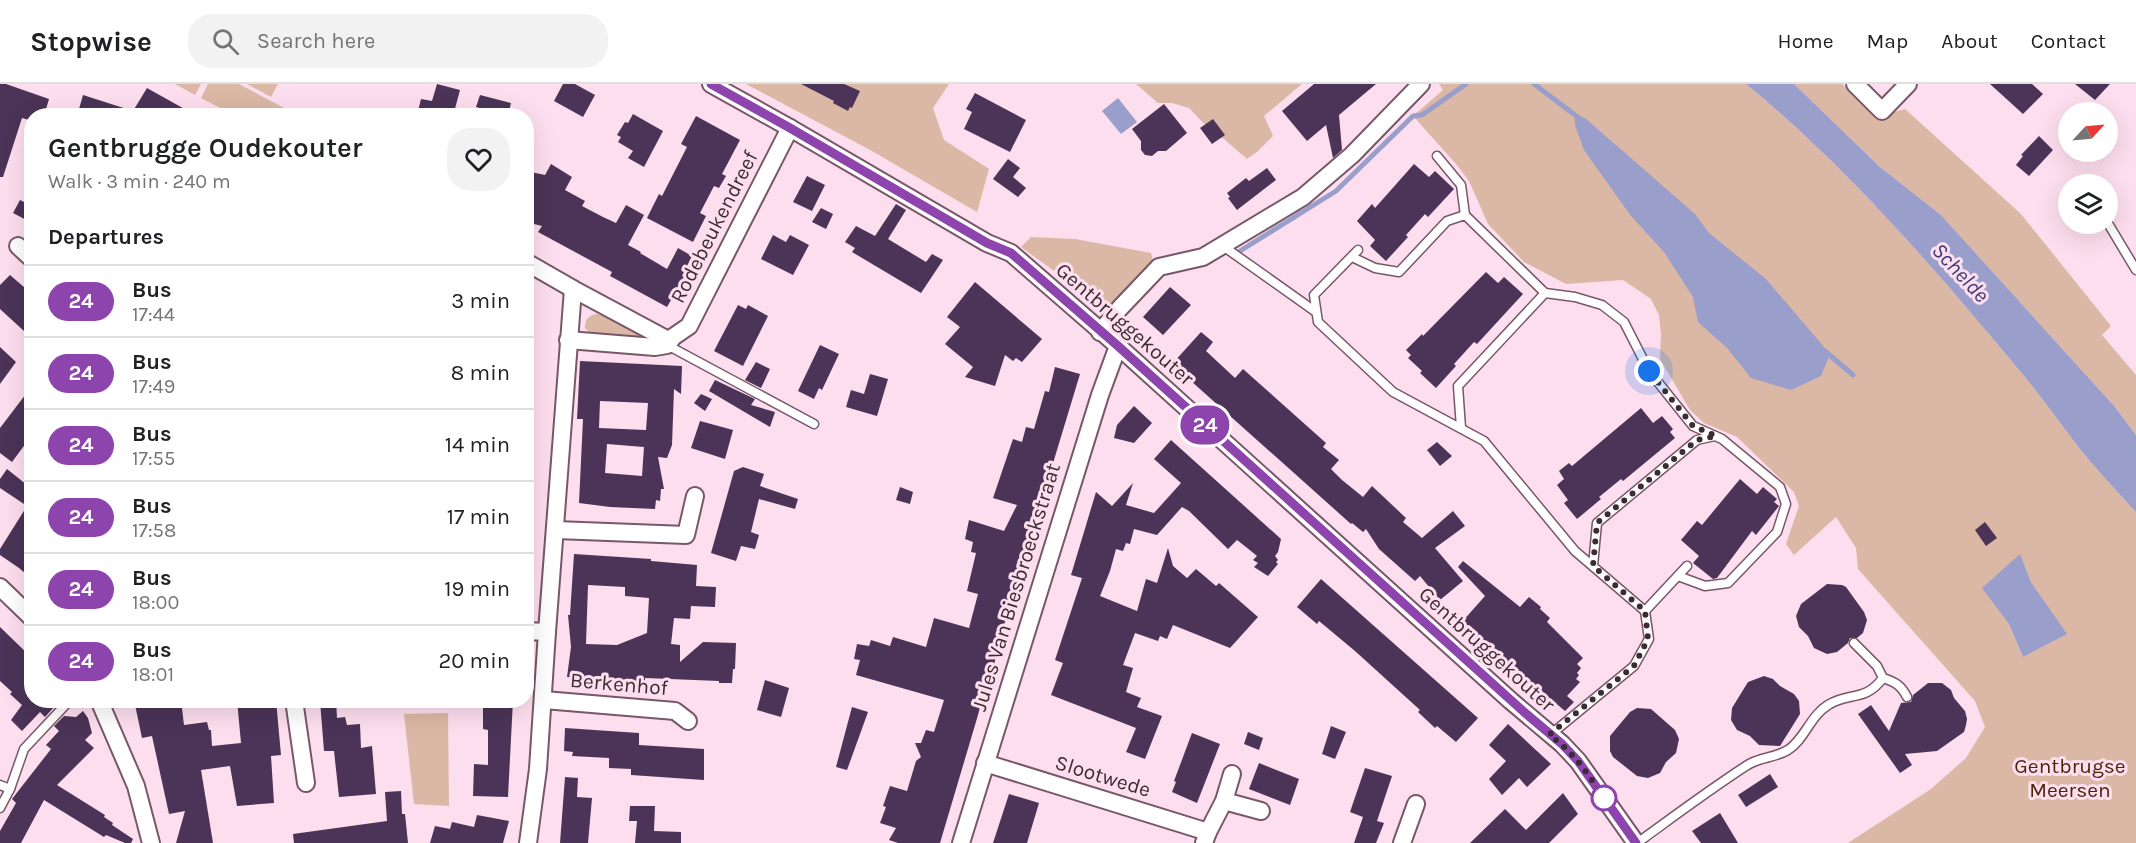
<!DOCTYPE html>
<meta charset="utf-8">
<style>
body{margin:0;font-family:Karla,sans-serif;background:#f2f2f2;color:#202124;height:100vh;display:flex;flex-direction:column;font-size:22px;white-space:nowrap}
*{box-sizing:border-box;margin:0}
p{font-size:20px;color:#757577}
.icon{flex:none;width:33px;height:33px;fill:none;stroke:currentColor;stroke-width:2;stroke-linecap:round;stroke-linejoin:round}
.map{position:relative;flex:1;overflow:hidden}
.panel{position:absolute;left:24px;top:24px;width:510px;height:600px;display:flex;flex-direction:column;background:#fff;border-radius:24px;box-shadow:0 6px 24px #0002}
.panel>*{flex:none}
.badge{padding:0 12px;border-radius:20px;font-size:21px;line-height:39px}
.needle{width:39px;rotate:64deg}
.buttons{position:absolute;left:2058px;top:18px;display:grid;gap:12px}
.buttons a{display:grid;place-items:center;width:60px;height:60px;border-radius:50%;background:#fff;box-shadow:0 6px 24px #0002;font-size:30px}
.you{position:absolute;width:30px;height:30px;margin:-15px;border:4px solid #fff;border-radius:50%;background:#1a73e8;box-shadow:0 0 0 9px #1a73e833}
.map>.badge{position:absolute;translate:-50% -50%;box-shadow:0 0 0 3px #fff}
h2{padding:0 24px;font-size:22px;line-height:54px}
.round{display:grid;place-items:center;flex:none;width:63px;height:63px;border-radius:24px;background:#f2f2f2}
.summary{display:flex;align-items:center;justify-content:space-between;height:102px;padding:0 24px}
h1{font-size:28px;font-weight:600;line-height:45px}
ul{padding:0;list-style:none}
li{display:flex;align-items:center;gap:18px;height:72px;padding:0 24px;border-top:2px solid #e0e0e0}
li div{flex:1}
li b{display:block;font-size:22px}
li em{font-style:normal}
li .badge{min-width:66px;font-weight:700;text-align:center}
header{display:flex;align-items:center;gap:36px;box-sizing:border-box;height:84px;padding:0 30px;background:#fff;border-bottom:2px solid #e0e0e0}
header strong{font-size:28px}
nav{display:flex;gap:33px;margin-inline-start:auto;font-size:21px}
.search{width:420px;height:54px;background:#f2f2f2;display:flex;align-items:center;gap:15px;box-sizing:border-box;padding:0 21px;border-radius:24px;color:#757577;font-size:22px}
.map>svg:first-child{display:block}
</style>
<header>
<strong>Stopwise</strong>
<div class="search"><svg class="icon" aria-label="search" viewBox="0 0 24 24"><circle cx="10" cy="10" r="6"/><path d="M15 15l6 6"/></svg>Search here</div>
<nav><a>Home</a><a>Map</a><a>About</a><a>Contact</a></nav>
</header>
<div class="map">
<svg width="2136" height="759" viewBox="0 0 2136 759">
<rect width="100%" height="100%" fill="#fddeee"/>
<g fill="#dbb8a5" fill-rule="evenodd">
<polygon points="175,0 201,0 195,11"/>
<polygon points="208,0 239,0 284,24 280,31 234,31 201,14"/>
<polygon points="247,0 278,0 271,13"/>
<polygon points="746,0 949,0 933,24 944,56 989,85 977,128 872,67"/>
<polygon points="1136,0 1302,0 1264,32 1273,52 1258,67 1247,75 1224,55 1213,49 1189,24 1172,19 1158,19"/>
<path d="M1439,0H1746C1849,84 1944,195 2029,298C2052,326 2072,357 2096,384C2109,399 2123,414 2136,428V759H1848L1931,705L1966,674L1985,643L1975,617L1858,485L1856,464L1836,433L1794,471L1786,460L1799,422L1794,408L1737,353L1704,339L1690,326L1660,275L1661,250L1659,231L1651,215L1623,196L1566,200L1524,178L1488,140L1469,97L1456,80L1413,32L1443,6ZM2023,478L2031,498L2066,550L2023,573L2009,540Z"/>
<polygon points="1794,0 1842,0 1876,33 1905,25 2021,130 2111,242 2102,251 2136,291 2136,351 2115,323 1941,131 1880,83"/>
<polygon points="1031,153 1075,155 1151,169 1154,180 1110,225 1104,227 1097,225 1063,196 1066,192 1057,184 1054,187 1021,163"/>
<path d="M596,230L606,231L640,246V251L635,254L589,248L585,244C585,235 588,232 596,230Z"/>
<polygon points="448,629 449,722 414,720 404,630"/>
</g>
<g fill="#9a9eca">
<path d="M1746,0H1794L1880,83L1941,131L2115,323L2136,351V428C2123,414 2109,399 2096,384C2072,357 2052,326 2029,298C1943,194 1850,85 1746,0Z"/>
<polygon points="1118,14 1137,38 1121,50 1102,27"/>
<polygon points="1575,30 1585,34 1695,130 1709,149 1766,195 1830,270 1821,292 1791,306 1751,294 1727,264 1698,238 1693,213 1664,168 1631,132 1584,66 1575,41"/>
<polygon points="2020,470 2031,498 2067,550 2023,573 2009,540 1982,504"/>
</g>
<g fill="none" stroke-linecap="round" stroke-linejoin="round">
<g stroke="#9a9eca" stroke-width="5">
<polyline points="1534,0 1579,34"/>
<polyline points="1240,167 1336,107 1413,32 1422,31 1466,0"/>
<polyline points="1825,267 1853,291"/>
</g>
</g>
<g fill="#4b3457" fill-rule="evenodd">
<polygon points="0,0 6,0 49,15 44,32 32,32 32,37 22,34 3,93 0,93"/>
<polygon points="437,0 460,6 453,32 433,32 418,27 421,15 432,17"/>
<polygon points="563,0 575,0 595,11 583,33 554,17"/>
<polygon points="801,0 844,0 860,7 852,24 850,23 848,27 833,19 834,17"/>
<polygon points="1314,0 1376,0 1339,31 1342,66 1333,74 1326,41 1307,57 1282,27"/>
<polygon points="1990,0 2032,0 2043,10 2023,30"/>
<polygon points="2075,0 2110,0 2095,16"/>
<polygon points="147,4 197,32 77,32 83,11 133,27"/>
<polygon points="975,9 1026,36 1010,68 964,45 972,28 966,25"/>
<polygon points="480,11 511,19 508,32 476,23"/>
<polygon points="1164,20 1187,49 1166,67 1158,67 1152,72 1145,71 1141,66 1141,57 1132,45"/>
<polygon points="633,30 663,47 644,83 628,74 633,67 618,58 621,53 617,51 625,38 628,39"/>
<polygon points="696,32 740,56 722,90 726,92 719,104 714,102 700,129 706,132 693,158 647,134 659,110 662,112 687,63 681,60"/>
<polygon points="1213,35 1225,51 1212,60 1200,44"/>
<polygon points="2039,52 2053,66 2029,92 2016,81 2023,72 2021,71"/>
<polygon points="1008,75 1020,84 1013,93 1026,104 1018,113 993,95"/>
<polygon points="551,80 572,93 565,106 585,117 582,122 603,133 616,139 626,121 644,131 628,161 641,168 640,169 667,185 678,164 692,172 682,192 684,193 667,223 610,192 612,188 538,148 542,142 526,138 526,87 545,91"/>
<polygon points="1414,80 1429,93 1435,87 1454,105 1428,133 1425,130 1406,151 1408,153 1386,177 1370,162 1375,156 1357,137 1372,120 1375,124"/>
<polygon points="1267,84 1276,96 1237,126 1228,114 1230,113 1227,109 1246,94 1249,97"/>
<polygon points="807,92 825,101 812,127 793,118"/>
<polygon points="20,116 32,122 32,139 13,129"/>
<polygon points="896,120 906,126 888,155 926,178 932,170 943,176 921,209 852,168 855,164 845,158 856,142 875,152"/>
<polygon points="821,124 833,130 826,145 812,138"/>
<polygon points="773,151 786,158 790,151 809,161 793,191 761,175"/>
<polygon points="1486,188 1498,199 1504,193 1523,210 1477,260 1474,258 1454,280 1456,282 1436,304 1420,289 1422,287 1408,274 1411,271 1406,266 1422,250 1423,252"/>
<polygon points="10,191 32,210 32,239 24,247 0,225 0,201"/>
<polygon points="975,198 1042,255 1022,278 1016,274 1013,277 1005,271 995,302 965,293 973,283 945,260 960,243 947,233"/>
<polygon points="1170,203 1191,221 1163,251 1143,233"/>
<polygon points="738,221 746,225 748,221 768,232 743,282 714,267"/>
<polygon points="1201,248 1213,258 1206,267 1235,294 1243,285 1326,359 1323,363 1339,376 1331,385 1342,396 1363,413 1372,402 1406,434 1403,438 1422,454 1453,427 1465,442 1435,464 1463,497 1440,516 1420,492 1415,497 1379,465 1366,445 1363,448 1352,439 1351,440 1172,280"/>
<polygon points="820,261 839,270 822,306 819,304 814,315 798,307"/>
<polygon points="0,263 16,278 0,300"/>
<path d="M580,277L682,282L681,310L674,305L672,361L667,374L658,373L664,405H661L660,417L656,416L655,425L610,423L579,419L583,335H577ZM600,317L648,319L646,346L599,344ZM607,360L644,363L642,392L605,389Z"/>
<polygon points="756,278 770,285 761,304 745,296"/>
<polygon points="1055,283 1080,290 998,561 993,587 989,586 978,631 940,759 898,759 889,756 896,744 880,739 886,723 883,722 890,702 907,707 916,677 921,673 915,659 921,659 926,646 934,648 944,616 856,591 860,576 854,575 857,560 869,562 871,556 890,562 893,553 926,563 934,534 969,544 978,510 967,507 976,469 971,468 973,458 965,455 969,436 1004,447 1017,421 993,414 1013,355 1022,358 1026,343 1034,345 1045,307 1049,308"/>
<polygon points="870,290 888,295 877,332 846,323 851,306 864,310"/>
<polygon points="715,296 755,315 751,321 775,328 770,343 709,307"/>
<polygon points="32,302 32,351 12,378 0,369 0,344"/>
<polygon points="701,310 712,315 705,327 694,319"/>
<polygon points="1134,322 1152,339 1134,359 1114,354 1117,341"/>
<polygon points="1641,324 1653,339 1662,332 1673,345 1670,348 1675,354 1623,397 1621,395 1599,413 1601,415 1577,435 1564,419 1568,416 1557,401 1564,395 1559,387 1569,379 1572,382"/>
<polygon points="700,337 733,346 725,375 691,364"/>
<polygon points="1171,356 1281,455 1278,468 1275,472 1278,476 1276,478 1278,480 1268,492 1254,483 1258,479 1253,476 1257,472 1246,463 1237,456 1228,465 1189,427 1182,423 1157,451 1134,445 1130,460 1126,459 1123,467 1116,465 1110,487 1100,512 1137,527 1146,495 1157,499 1168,464 1173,482 1187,494 1196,485 1216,502 1219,499 1258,533 1230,564 1173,541 1167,555 1160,552 1158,557 1135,549 1123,581 1133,584 1126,608 1141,614 1137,623 1162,632 1145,675 1126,668 1136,644 1051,611 1063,579 1055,576 1082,494 1071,491 1096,408 1112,422 1133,399 1126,421 1154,429 1181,399 1154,375"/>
<polygon points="1437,358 1452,372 1440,382 1427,366"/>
<polygon points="743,383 764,390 760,402 798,415 795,425 759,415 751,448 759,451 755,465 741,462 736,477 711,469 734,387"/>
<polygon points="7,385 32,405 32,495 19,484 0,471 0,465 27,422 0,404 0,395"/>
<polygon points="1740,395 1757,410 1763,403 1777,415 1774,418 1779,422 1756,451 1752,447 1717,494 1713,495 1693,479 1699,472 1681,456 1697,437 1702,441"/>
<polygon points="900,403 913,408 910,420 896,416"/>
<polygon points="1985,438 1997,454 1986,462 1975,446"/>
<path d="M574,470L651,475V477L697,481L696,502L716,503L715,523L691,522L690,535L674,534L671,560L680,561V578L703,558L736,559L735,585H733L732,599H719V597L645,594V598L567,593L571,563L568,531H570ZM588,501L625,503V512L649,514L647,549L617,561L586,560Z"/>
<polygon points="1463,477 1520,523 1529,513 1541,523 1540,525 1550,534 1547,538 1583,574 1577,580 1581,584 1577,589 1579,591 1576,595 1580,598 1567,612 1574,618 1565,627 1461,539 1485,512 1458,483"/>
<polygon points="1321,495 1478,634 1456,658 1437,642 1435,644 1418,628 1420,626 1355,567 1319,537 1317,540 1297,523"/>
<polygon points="1827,500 1842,501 1846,503 1864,528 1867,536 1863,549 1857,554 1850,554 1848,559 1837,568 1827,570 1814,564 1808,552 1799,543 1796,532 1801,520"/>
<polygon points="0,543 32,574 32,616 51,616 49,619 54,623 45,633 40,628 22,647 11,636 22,621 10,610 12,608 0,597"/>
<polygon points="1764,592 1773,595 1780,602 1794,610 1799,617 1800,630 1780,662 1759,661 1750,652 1737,646 1731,636 1732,624 1748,598"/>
<polygon points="765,596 789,604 781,633 757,626"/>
<polygon points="1928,599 1942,599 1951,606 1954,614 1965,627 1967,635 1966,641 1964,648 1937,667 1905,670 1912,681 1900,689 1858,630 1871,621 1889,647 1901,619 1911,618 1913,611"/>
<polygon points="134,616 181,616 184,641 207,638 209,646 211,646 212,662 241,659 237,616 276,616 281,671 271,672 274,719 237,722 230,682 201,686 213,759 176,759 185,727 169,730 152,652 142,654"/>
<polygon points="336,616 337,634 345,633 347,641 360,640 361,664 372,662 376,710 339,713 334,667 324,667 320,617"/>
<polygon points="483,616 513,616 508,713 473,712 474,680 488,681 488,646 483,645"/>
<polygon points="852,623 868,628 847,686 836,683"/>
<polygon points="1637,624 1651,625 1675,646 1679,655 1676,669 1666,678 1660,689 1648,694 1637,692 1613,673 1610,667 1610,652 1630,628"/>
<polygon points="83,627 88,634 92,649 85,656 94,664 57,701 105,731 104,733 113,739 112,741 133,755 131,759 125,759 106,751 104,753 44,716 21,759 0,759 0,747 16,719 12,715 51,665 46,661 59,647 54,642 64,632 76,633"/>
<polygon points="1508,640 1551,680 1527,703 1519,694 1502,711 1489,695 1506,677 1489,661"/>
<polygon points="1331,642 1346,648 1335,675 1322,670"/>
<polygon points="565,644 639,649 639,661 704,665 704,696 631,691 631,685 609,684 609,674 572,672 573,668 564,667"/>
<polygon points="1248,648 1263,654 1259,666 1244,660"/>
<polygon points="1192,649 1220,660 1197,719 1172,708 1176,698 1174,697"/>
<polygon points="1259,679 1299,695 1290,721 1249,705"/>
<polygon points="1365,684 1392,692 1377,737 1384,739 1376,759 1354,759 1363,733 1350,728"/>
<polygon points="1770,690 1778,703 1746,723 1738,711"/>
<polygon points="565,693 578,694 577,713 592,714 588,759 560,759"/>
<polygon points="401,707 402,730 405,730 408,759 294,759 293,750 387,737 385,708"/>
<polygon points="1563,709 1578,730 1549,759 1470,759 1505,725 1526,746"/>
<polygon points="1009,710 1039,719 1027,759 993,759"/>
<polygon points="630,722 655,722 654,747 681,748 681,759 635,759 637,737 629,737"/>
<polygon points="1720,729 1738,759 1701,759 1692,747"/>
<polygon points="477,731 509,737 503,759 430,759 435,742 450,745 452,738 474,743"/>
</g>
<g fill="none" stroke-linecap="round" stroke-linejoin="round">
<defs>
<g id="lane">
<polyline points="1437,72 1461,101 1465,131"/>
<polyline points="2109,141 2136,186"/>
<polyline points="1223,162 1316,228"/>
<polyline points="1358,166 1314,211 1318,238 1393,308 1484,357 1575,467 1645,527 1687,482"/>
<polyline points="1352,173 1375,184 1399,188 1447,137 1465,131 1545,209 1575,213 1602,221 1624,238 1649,287 1693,342 1722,355 1780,403 1786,420 1777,448 1728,499 1705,502 1678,492"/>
<polyline points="667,261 814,340"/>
<polyline points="1461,344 1458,302 1545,209"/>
<polyline points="1593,482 1597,439 1697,356 1715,352"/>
<path d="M1883,594C1895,598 1901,601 1907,613"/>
<polyline points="1550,651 1634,582 1649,555 1645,527"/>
<polyline points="0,701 10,705"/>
<polyline points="0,724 10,705 24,665 70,616"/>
<path d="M1637,759C1673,733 1709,706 1746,682C1758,673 1775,674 1788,666C1805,655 1810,632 1828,621C1850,607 1864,619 1883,594L1877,582L1854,559"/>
</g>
<g id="street">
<polyline points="711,0 790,44 987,159 1011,169 1118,262 1511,617 1562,660 1578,677 1636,759"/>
<polyline points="1855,0 1882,27 1908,0"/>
<polyline points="18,162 32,175"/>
<polyline points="526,178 573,205 670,257"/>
<polyline points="1100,248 1120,224 1159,183 1203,173 1303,113 1352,71 1421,0"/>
<polyline points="568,256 655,263 667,261 673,253 689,242 790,44"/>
<polyline points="556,446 686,451 695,412"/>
<polyline points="0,503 32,534"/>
<polyline points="526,547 547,548"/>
<polyline points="99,616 136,702 151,759"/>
<polyline points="294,616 306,699"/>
<polyline points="544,616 675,627 688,637"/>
<polyline points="985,679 1208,748 1204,759"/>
<polyline points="1224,717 1261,727"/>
<polyline points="1208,748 1224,717 1232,690"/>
<polyline points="528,759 538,685 547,548 573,205"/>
<polyline points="961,759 1100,311 1118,262"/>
<polyline points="1402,759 1416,720"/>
</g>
</defs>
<use href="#lane" stroke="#785769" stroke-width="11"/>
<use href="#street" stroke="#785769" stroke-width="20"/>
<use href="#lane" stroke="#fff" stroke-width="8"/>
<use href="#street" stroke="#fff" stroke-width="16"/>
</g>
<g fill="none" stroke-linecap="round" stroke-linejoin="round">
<defs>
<polyline id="line" points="711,0 790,44 987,159 1011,169 1118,262 1524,628 1562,660 1578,677 1636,759"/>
</defs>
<use href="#line" stroke="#fff" stroke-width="14"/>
<use href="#line" stroke="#8e44ad" stroke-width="9"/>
<path stroke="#3b2c34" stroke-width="6" stroke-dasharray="0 10.8" d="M1604,714C1588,690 1573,667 1549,651L1634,582L1648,555L1645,527L1593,482L1597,439L1697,356L1716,352L1693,342L1649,287"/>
</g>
<circle fill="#fff" stroke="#8e44ad" stroke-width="3" cx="1604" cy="714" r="12"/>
<g text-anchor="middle" stroke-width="6" stroke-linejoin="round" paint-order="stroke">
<g font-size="21" fill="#3b2c34" stroke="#fddeee">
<text transform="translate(714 143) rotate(-63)" y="7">Rodebeukendreef</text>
<text transform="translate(1125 240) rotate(41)" y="7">Gentbruggekouter</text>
<text transform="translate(1016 503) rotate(-73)" y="7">Jules Van Biesbroeckstraat</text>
<text transform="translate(1487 565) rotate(42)" y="7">Gentbruggekouter</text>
<text transform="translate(619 600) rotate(5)" y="7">Berkenhof</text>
<text transform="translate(1103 692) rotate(17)" y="7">Slootwede</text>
</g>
<g font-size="21" fill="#502408" stroke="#fddeee">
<text x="2070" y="689">Gentbrugse<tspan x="2070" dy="24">Meersen</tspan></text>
</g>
<g font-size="22" font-style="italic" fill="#3e3e77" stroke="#fddeee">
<text transform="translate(1961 188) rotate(47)" y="8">Schelde</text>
</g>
</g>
</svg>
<div class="buttons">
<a><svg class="needle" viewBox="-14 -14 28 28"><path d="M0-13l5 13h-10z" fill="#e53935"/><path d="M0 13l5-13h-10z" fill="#757577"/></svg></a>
<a><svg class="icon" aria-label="layers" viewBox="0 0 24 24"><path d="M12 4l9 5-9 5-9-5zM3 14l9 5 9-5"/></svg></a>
</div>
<div class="you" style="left:1649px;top:287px"></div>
<b class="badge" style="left:1205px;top:341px;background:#8e44ad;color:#fff">24</b>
<section class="panel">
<div class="summary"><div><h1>Gentbrugge Oudekouter</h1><p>Walk · 3 min · 240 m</p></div><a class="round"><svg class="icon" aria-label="heart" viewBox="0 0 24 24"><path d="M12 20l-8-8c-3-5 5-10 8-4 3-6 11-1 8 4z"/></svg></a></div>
<h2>Departures</h2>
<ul>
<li><span class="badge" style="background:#8e44ad;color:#fff">24</span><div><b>Bus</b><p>17:44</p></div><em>3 min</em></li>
<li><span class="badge" style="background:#8e44ad;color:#fff">24</span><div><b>Bus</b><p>17:49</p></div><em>8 min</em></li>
<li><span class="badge" style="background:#8e44ad;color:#fff">24</span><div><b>Bus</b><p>17:55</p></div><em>14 min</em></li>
<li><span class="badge" style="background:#8e44ad;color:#fff">24</span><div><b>Bus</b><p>17:58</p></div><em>17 min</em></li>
<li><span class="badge" style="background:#8e44ad;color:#fff">24</span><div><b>Bus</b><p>18:00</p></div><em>19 min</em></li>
<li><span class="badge" style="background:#8e44ad;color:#fff">24</span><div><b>Bus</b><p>18:01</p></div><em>20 min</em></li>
</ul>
</section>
</div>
